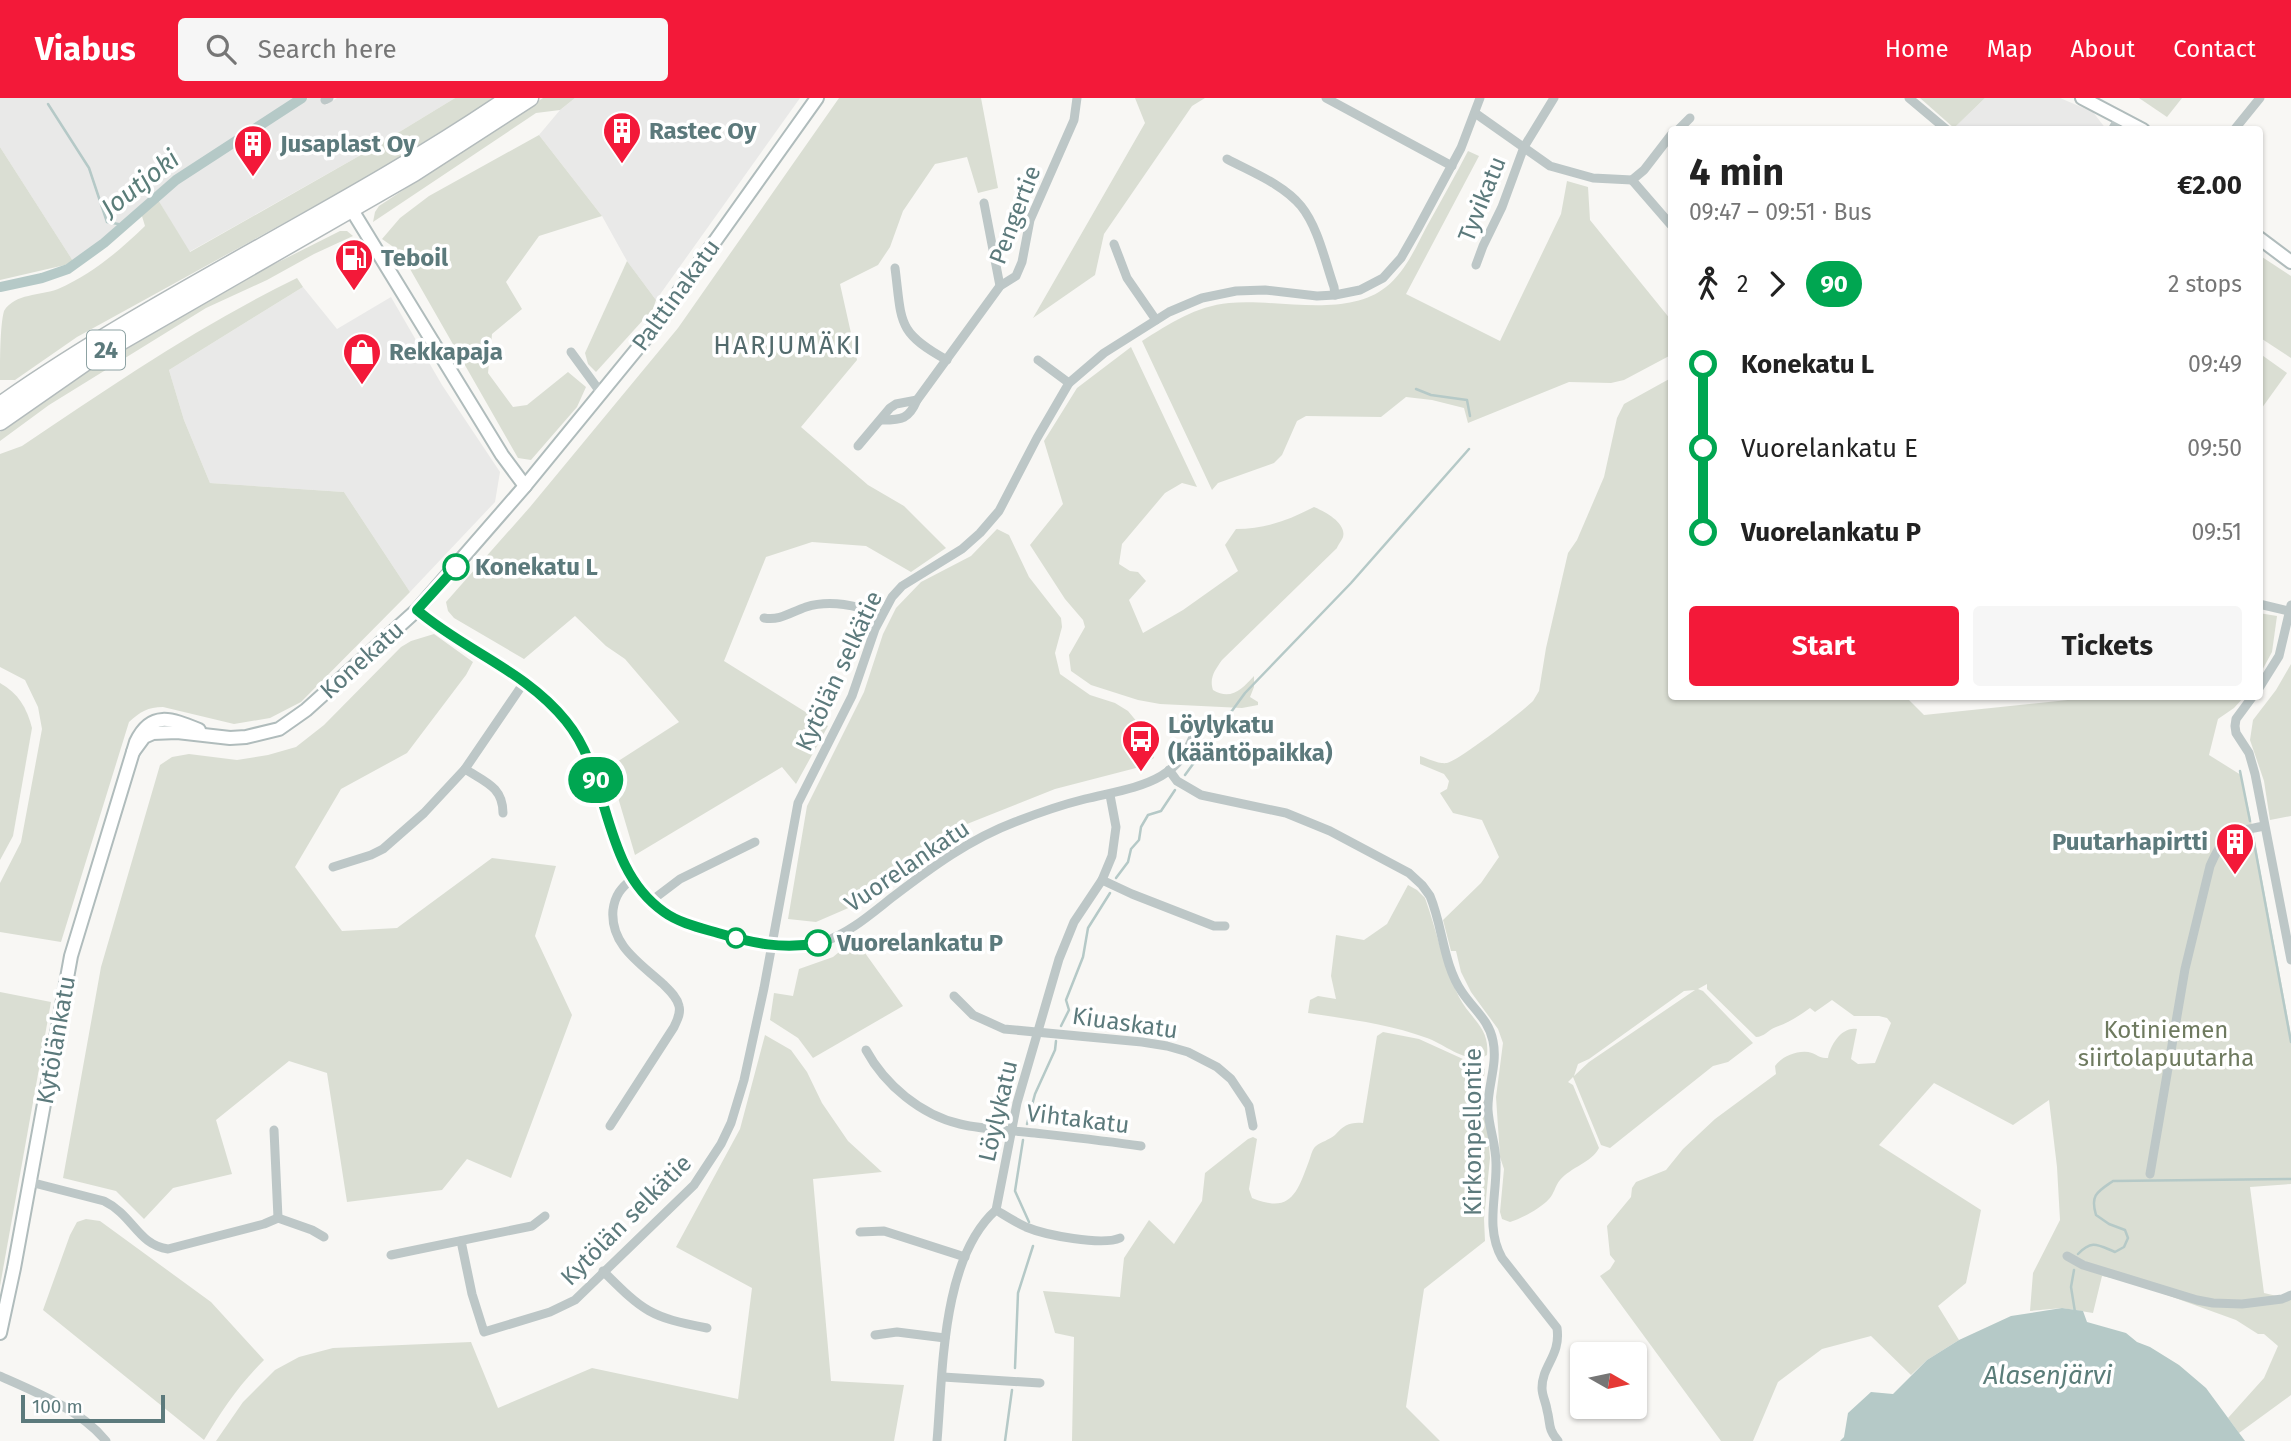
<!DOCTYPE html>
<meta charset="utf-8">
<style>
body{margin:0;font-family:"Fira Sans",sans-serif;background:#f6f6f6;color:#222;height:100vh;display:flex;flex-direction:column;font-size:26px;white-space:nowrap}
*{box-sizing:border-box;margin:0}
p{font-size:23px;color:#767676}
.icon{flex:none;width:38px;height:38px;fill:none;stroke:currentColor;stroke-width:2;stroke-linecap:round;stroke-linejoin:round}
.map{position:relative;flex:1;overflow:hidden}
.drawer{position:absolute;left:1668px;top:28px;width:595px;height:574px;display:flex;flex-direction:column;background:#fff;border-radius:7px;box-shadow:0 2px 5px #0004}
.drawer>*{flex:none}
.badge{padding:0 14px;border-radius:23px;font-size:24px;line-height:46px}
.needle{width:46px;rotate:99deg}
.controls{position:absolute;left:1570px;top:1244px;display:grid;gap:14px}
.controls a{display:grid;place-items:center;width:77px;height:77px;border-radius:7px;background:#fff;box-shadow:0 2px 5px #0004;font-size:35px}
.scale{position:absolute;left:21px;bottom:18px;width:144px;box-sizing:border-box;padding-left:7px;border:4px solid #5c7a7c;border-top:0;font-size:19px;line-height:24px;white-space:nowrap;color:#5c7a7c;-webkit-text-stroke:5px #fff;paint-order:stroke}
.map>.badge{position:absolute;translate:-50% -50%;box-shadow:0 0 0 4px #fff}
.legs{display:flex;align-items:center;gap:10px;height:77px;padding:0 21px;font-size:23px}
.legs p{margin-inline-start:auto}
.overview{display:flex;align-items:center;justify-content:space-between;height:119px;padding:0 21px}
h1{font-size:38px;font-weight:700;line-height:52px}
.primary-button{display:flex;gap:14px;margin-top:auto;padding:14px 21px}
.primary-button a{flex:1;height:80px;border-radius:7px;background:#f31939;color:#fff;font-size:28px;font-weight:700;line-height:80px;text-align:center}
.primary-button a+a{background:#f6f6f6;color:#222}
ul{padding:0 21px;list-style:none}
li{display:flex;align-items:center;gap:24px;height:84px;font-size:26px}
li i{display:grid;place-items:center;width:10px;height:100%;margin:0 9px;background:currentColor}
li i::after{content:'';width:18px;height:18px;margin:-9px;border:5px solid;border-radius:50%;background:#fff}
li p{margin-inline-start:auto}
li:first-child i{background:linear-gradient(#0000 50%,currentColor 0)}
li:last-child i{background:linear-gradient(currentColor 50%,#0000 0)}
header{display:flex;align-items:center;gap:42px;box-sizing:border-box;height:98px;padding:0 35px;background:#f31939;color:#fff}
header strong{font-size:33px}
nav{display:flex;gap:38px;margin-inline-start:auto;font-size:24px}
.search{width:490px;height:63px;background:#f6f6f6;display:flex;align-items:center;gap:18px;box-sizing:border-box;padding:0 24px;border-radius:7px;color:#767676;font-size:26px}
.map>svg:first-child{display:block}
</style>
<header>
<strong>Viabus</strong>
<div class="search"><svg class="icon" aria-label="search" viewBox="0 0 24 24"><circle cx="10" cy="10" r="6"/><path d="M15 15l6 6"/></svg>Search here</div>
<nav><a>Home</a><a>Map</a><a>About</a><a>Contact</a></nav>
</header>
<div class="map">
<svg width="2291" height="1343" viewBox="0 0 2291 1343">
<rect width="100%" height="100%" fill="#f8f7f4"/>
<g fill="#e9e9e8">
<polygon points="0,0 297,0 171,80 101,143 73,163 0,49"/>
<polygon points="308,0 321,0 326,7 337,0 455,0 373,50 189,154 157,100 253,33"/>
<polygon points="575,0 800,0 656,202 627,163 602,118 539,37 560,12"/>
<polygon points="1985,0 2060,0 2093,14 2106,31 1954,30"/>
<polygon points="303,189 337,231 391,199 442,287 500,374 495,404 410,494 344,394 210,385 184,322 169,272"/>
</g>
<g fill="#daded3" fill-rule="evenodd">
<path d="M455,0H495L362,82L77,239L15,282H0C0,264 0,227 4,213C15,195 40,198 58,191C92,176 118,154 145,128L141,115L157,100L190,154L373,50Z"/>
<polygon points="543,0 575,0 560,12 536,15 373,124 375,114 379,108"/>
<polygon points="839,0 981,0 998,90 978,95 967,59 935,66 903,113 890,149 878,167 840,186 857,262 801,329 868,387 904,408 946,450 911,474 866,448 812,444 766,459 724,563 828,628 796,686 782,669 635,757 609,669 679,624 625,561 606,548 575,518 524,561 454,520 448,513 446,504 530,409 678,230"/>
<polygon points="1135,0 1205,0 1192,8 1104,136 1095,177 1033,220 1145,25"/>
<polygon points="1920,0 1985,0 1954,30"/>
<polygon points="2139,0 2182,0 2167,19"/>
<polygon points="539,37 602,118 539,138 506,184 522,211 492,236 488,275 513,309 527,307 568,274 586,289 577,309 531,362 518,360 410,171 392,148 382,141 400,120 429,98"/>
<polygon points="0,49 73,163 65,167 0,182"/>
<path d="M1468,53L1479,58L1406,196L1500,243L1561,116L1567,83L1588,89L1590,122L1671,222V257L1624,282L1611,285L1569,284L1468,325L1464,310L1432,302L1406,299L1381,319L1306,318L1297,323L1282,357L1274,365L1218,385L1212,392L1142,243C1169,226 1196,208 1229,205C1276,200 1346,221 1386,189C1405,174 1416,149 1427,128C1441,103 1455,78 1468,53Z"/>
<polygon points="340,133 347,133 353,138 314,156 267,182 206,210 49,307 0,343 0,334 96,264 221,193"/>
<polygon points="2259,157 2291,178 2291,260 2259,239"/>
<polygon points="627,163 656,202 653,211 596,274 588,266 585,255"/>
<path d="M297,180L303,189L169,272L184,322L210,385L344,394L410,494L301,604L270,620L234,626L163,609C148,609 140,614 129,624L61,844L0,834V785L21,744L42,631L38,609L25,582L0,569V356L22,348C111,288 200,227 297,180Z"/>
<path d="M1131,249L1197,389L1182,385L1165,395L1122,446L1119,466L1130,473L1138,474L1146,483L1129,502L1143,535L1183,512L1238,473L1225,447L1236,431C1265,431 1289,422 1314,409C1324,413 1347,425 1343,439C1343,440 1337,449 1337,450L1222,562C1215,572 1209,580 1213,592C1231,603 1242,591 1254,578V589L1250,599L1258,604V607L1242,610L1160,606L1138,602L1091,587L1071,573L1069,557L1085,529L1083,522L1065,501L1030,447L1063,406L1044,343L1077,290Z"/>
<polygon points="2259,255 2287,275 2259,314"/>
<path d="M1671,280V598L1906,599L1924,617L2096,599H2244L2234,610L2218,621L2209,657L2241,677L2250,717L2291,937V1086L2250,1089L2264,1195L2281,1199L2291,1193V1297L2239,1335L2228,1320L2264,1280L2278,1248L2264,1236H2258L2236,1222L2131,1184L2102,1178L2093,1215L2062,1210L2030,1213L2033,1175L2060,1122L2057,1069L2049,1002L2013,1027L1934,985L1879,1047L1981,1112L1966,1185L1938,1208L1959,1242L1927,1262L1911,1277L1871,1238L1822,1251L1778,1284L1753,1343H1721L1600,1178L1610,1171L1615,1163L1610,1157L1607,1128L1631,1099L1632,1090L1636,1084L1666,1072L1683,1051L1715,1021L1776,976L1775,968C1782,958 1800,951 1812,955C1819,958 1820,960 1828,960C1830,947 1842,928 1857,931L1851,961L1858,966L1875,965L1891,925L1887,920L1879,918H1854L1832,902L1815,914L1810,910C1799,918 1788,925 1776,929C1768,932 1764,939 1756,939L1707,891V886L1698,891L1703,893L1753,945L1728,964L1713,968L1610,1050L1601,1047L1573,979L1568,984L1573,987L1599,1050C1591,1065 1571,1069 1560,1082C1555,1088 1554,1096 1549,1101C1540,1111 1522,1120 1510,1124L1502,1121L1500,1114L1504,1071L1500,1059L1496,999L1503,945L1498,931L1471,894L1461,874L1456,853H1451L1443,822L1481,785L1499,759L1482,722L1453,715L1440,695L1447,691L1449,683L1444,676L1420,666V658C1429,661 1438,666 1447,665C1458,663 1522,614 1533,603L1539,593L1546,550L1568,455L1577,442L1604,379L1617,320L1624,306ZM1695,892L1589,964L1574,978L1578,966L1589,961L1684,893Z"/>
<polygon points="997,431 1009,437 1029,479 1061,520 1062,529 1055,555 1060,576 1090,597 1115,605 1128,613 1138,625 1154,660 1136,670 1055,691 967,726 908,762 853,808 816,824 788,821 807,708 864,594 883,536 896,510 921,484 971,458"/>
<polygon points="2259,515 2277,518 2272,554 2259,578"/>
<polygon points="434,536 473,564 466,577 407,655 341,691 295,769 342,833 397,830 492,760 556,768 535,838 572,917 511,1080 467,1061 442,1092 347,1104 327,975 289,963 216,1022 232,1076 173,1090 144,1121 116,1093 63,1080 101,869 160,667 172,659 189,656 237,662 268,657 296,649 324,627 401,549 411,543"/>
<polygon points="2291,566 2291,718 2270,722 2264,683 2250,642 2253,622 2276,592"/>
<path d="M0,585C18,595 27,610 32,630L13,738L0,762Z"/>
<path d="M1408,787L1417,792L1425,800C1437,833 1443,868 1459,899C1471,922 1490,929 1487,957C1468,968 1445,946 1427,940C1389,926 1348,921 1308,915L1310,902L1318,898L1336,901L1331,878L1336,837L1364,842L1387,826Z"/>
<polygon points="855,841 903,908 813,960 798,940 770,922 774,895 793,898 799,871 833,859"/>
<polygon points="0,894 51,904 0,1188"/>
<path d="M1383,934L1419,941L1485,971L1481,1001L1485,1003L1490,1060L1484,1121L1485,1143L1424,1191L1406,1309L1440,1343H1072L1074,1239L1055,1235L1043,1193L1120,1199L1124,1160L1149,1122L1174,1146L1202,1103L1205,1075L1248,1041L1253,1039L1257,1041L1249,1091L1252,1100C1291,1116 1297,1095 1309,1063C1311,1058 1312,1051 1316,1048C1321,1044 1329,1042 1335,1037C1344,1027 1350,1024 1363,1025L1377,938Z"/>
<polygon points="765,937 791,952 807,974 822,1005 848,1043 882,1074 813,1081 831,1283 904,1287 894,1343 216,1343 243,1304 275,1272 299,1259 333,1250 471,1244 498,1310 592,1270 738,1301 752,1190 676,1149 740,1031"/>
<path d="M86,1121L100,1123L211,1204L264,1262C239,1287 222,1312 204,1342L43,1212L70,1137L77,1124Z"/>
</g>
<polygon fill="#b5c9c7" points="2062,1210 2083,1213 2087,1224 2126,1235 2137,1244 2150,1249 2179,1267 2206,1290 2245,1343 1840,1343 1844,1339 1848,1315 1871,1294 1893,1296 1927,1262 1959,1242 2011,1218"/>
<g fill="none" stroke-linecap="round" stroke-linejoin="round">
<g stroke="#b5c9c7" stroke-width="2.5">
<polyline points="48,6 89,70 107,124 124,127"/>
<polyline points="1416,291 1431,297 1467,302 1470,318"/>
<polyline points="2240,673 2250,723"/>
<polyline points="1185,677 1245,595 1351,485 1469,351"/>
<polyline points="2253,739 2291,944"/>
<polyline points="1116,780 1128,764 1131,751 1139,742 1141,729 1148,717 1161,713 1175,692"/>
<polyline points="1061,928 1069,912 1066,902 1083,859 1088,830 1110,795"/>
<polyline points="1027,1026 1035,996 1055,952 1056,943"/>
<polyline points="1023,1042 1015,1093 1029,1124"/>
<path d="M2078,1156C2092,1141 2098,1147 2115,1154L2124,1149L2128,1140L2125,1132L2109,1126L2096,1117C2090,1097 2097,1094 2113,1083L2291,1081"/>
<polyline points="2074,1172 2071,1189 2075,1214"/>
<polyline points="1015,1270 1018,1195 1033,1148"/>
<polyline points="1005,1343 1012,1292"/>
</g>
<polyline stroke="#b5c9c7" stroke-width="10" points="0,189 42,180 68,171 104,145 176,82 302,0"/>
<defs>
<g id="secondary">
<polyline points="2082,0 2143,32"/>
<polyline points="347,104 502,357 525,388"/>
<polyline points="2259,140 2291,164"/>
<polyline points="133,654 144,639 153,635 177,634 230,640 246,639 279,631 306,612 417,512 525,388 646,240 817,0"/>
<path d="M0,1235L14,1170L71,858L136,644C151,612 172,621 199,632"/>
</g>
<g id="highway">
<path d="M0,307C162,193 345,112 509,0"/>
<polyline points="0,324 89,262 414,75 530,0"/>
</g>
</defs>
<use href="#secondary" stroke="#b0bcbc" stroke-width="16"/>
<use href="#highway" stroke="#b3bbbc" stroke-width="19"/>
<g stroke="#bdc7c7" stroke-width="9">
<polyline points="1326,0 1452,68"/>
<polyline points="1909,0 1947,32"/>
<polyline points="325,2 329,0"/>
<polyline points="1475,15 1550,68 1593,80 1632,82 1644,72 1671,37"/>
<polyline points="1678,32 1690,20"/>
<polyline points="2112,32 2120,18"/>
<polyline points="2234,32 2260,0"/>
<path d="M1227,61C1251,74 1283,86 1301,108C1318,129 1325,163 1334,189L1335,197"/>
<polyline points="1632,82 1671,127"/>
<polyline points="984,105 1000,188"/>
<polyline points="1114,146 1127,180 1156,222"/>
<polyline points="1476,167 1483,148 1502,109 1524,49 1554,0"/>
<path d="M895,170C902,224 896,234 947,262"/>
<polyline points="571,254 601,295"/>
<polyline points="1038,262 1069,285"/>
<path d="M882,322C902,322 909,321 917,302L1000,188L1016,178L1022,164L1030,122L1074,22L1077,0"/>
<polyline points="858,348 890,310 896,306 917,302"/>
<polyline points="2259,506 2289,513"/>
<path d="M417,512C465,553 530,573 568,625C609,681 602,776 665,815C682,826 705,831 725,837C757,847 790,854 823,844C850,835 872,815 894,798C932,769 970,741 1015,724C1038,715 1061,707 1085,701C1134,689 1183,686 1196,628"/>
<path d="M764,520C780,523 791,514 806,509C831,501 857,508 881,516"/>
<polyline points="2259,590 2279,558 2291,507"/>
<polyline points="2253,598 2236,621 2235,628 2236,635 2249,655 2255,676 2291,862"/>
<path d="M465,671C485,684 503,689 503,715"/>
<path d="M1169,672L1177,683L1201,697L1286,715L1330,733L1409,775L1422,787L1430,798C1443,829 1443,866 1462,894C1474,912 1489,922 1493,943C1498,967 1487,989 1488,1012C1489,1030 1496,1047 1496,1065C1497,1098 1485,1130 1502,1160L1557,1230C1561,1258 1542,1267 1542,1290C1542,1298 1546,1304 1547,1312C1551,1326 1547,1330 1558,1343"/>
<polyline points="333,769 371,757 383,751 424,715 465,671 525,583"/>
<polyline points="1102,782 1132,796 1214,828 1225,828"/>
<polyline points="651,803 680,781 755,744"/>
<polyline points="954,898 973,917 1004,931 1142,944 1167,948 1188,954 1217,969 1231,981 1249,1008 1253,1028"/>
<path d="M866,952C885,987 921,1017 960,1026C985,1032 1010,1032 1035,1035C1070,1039 1106,1043 1141,1048"/>
<path d="M610,1028L674,929C677,922 681,916 679,908C677,899 669,892 663,886C640,865 610,847 613,812C615,797 621,790 632,781"/>
<polyline points="274,1032 278,1120"/>
<path d="M2150,1076L2185,871L2210,768C2223,737 2232,734 2264,728"/>
<path d="M30,1084L104,1103C133,1117 138,1147 168,1151L264,1126L278,1120L312,1132L324,1139"/>
<path d="M996,1112C1006,1118 1015,1124 1026,1129C1045,1137 1102,1148 1120,1140"/>
<polyline points="860,1134 884,1133 965,1159"/>
<polyline points="461,1143 472,1196 484,1234 550,1214 575,1202 694,1087 721,1046 731,1025 744,982 764,890 798,705 852,598 875,531 892,499 902,488 962,451 980,435 999,413 1037,340 1069,285 1104,255 1169,214 1202,200 1236,193 1265,192 1317,198 1335,197 1360,192 1383,180 1401,160 1417,132 1461,50 1480,0"/>
<polyline points="391,1157 532,1128 545,1118"/>
<polyline points="2067,1158 2083,1167 2197,1202 2213,1205 2242,1206 2282,1201 2291,1197"/>
<path d="M603,1173C644,1214 650,1219 707,1230"/>
<polyline points="875,1237 897,1234 945,1240"/>
<path d="M0,1278C36,1294 81,1312 106,1343"/>
<polyline points="943,1279 1040,1285"/>
<path d="M937,1343C943,1275 941,1161 996,1112L1017,1005L1059,861L1074,824L1102,782L1112,758L1116,729L1110,697"/>
</g>
<use href="#secondary" stroke="#fff" stroke-width="12"/>
<use href="#highway" stroke="#fff" stroke-width="16"/>
</g>
<g fill="none" stroke-linecap="round" stroke-linejoin="round">
<defs>
<path id="line-1" d="M456,469L417,512C465,553 526,573 566,623C612,679 600,769 664,814C679,825 701,830 718,835C752,845 783,852 818,845"/>
</defs>
<use href="#line-1" stroke="#fff" stroke-width="16"/>
<use href="#line-1" stroke="#00a651" stroke-width="10"/>
</g>
<defs>
<symbol id="building-pin" viewBox="-11 -11 22 30"><path d="M0 17L-7.5 6A9.5 9.5 0 1 1 7.5 6Z" fill="#f31939" stroke="#fff"/><path d="M-4-6H4V6H1V3H-1V6H-4ZM-2.5-4.3h1.7v1.8h-1.7ZM.8-4.3h1.7v1.8H.8ZM-2.5-1h1.7V.8h-1.7ZM.8-1h1.7V.8H.8Z" fill="#fff"/></symbol>
<symbol id="fuel-pin" viewBox="-11 -11 22 30"><path d="M0 17L-7.5 6A9.5 9.5 0 1 1 7.5 6Z" fill="#f31939" stroke="#fff"/><path d="M-5.5-6h7V0h2V4h1.3V-2.5L3-4.5l.8-.8L6-3V5H2.5V1h-1V6h-7ZM-4.2-4.7v3.2H.2V-4.7Z" fill="#fff"/></symbol>
<symbol id="shop-pin" viewBox="-11 -11 22 30"><path d="M0 17L-7.5 6A9.5 9.5 0 1 1 7.5 6Z" fill="#f31939" stroke="#fff"/><path d="M-5-2.5h2.3a2.7 3.5 0 0 1 5.4 0H5L5.5 6h-11ZM-1.5-2.5h3a1.5 2.3 0 0 0-3 0Z" fill="#fff"/></symbol>
<symbol id="bus-pin" viewBox="-11 -11 22 30"><path d="M0 17L-7.5 6A9.5 9.5 0 1 1 7.5 6Z" fill="#f31939" stroke="#fff"/><path d="M-5-6H5V4H4V6H2V4H-2V6H-4V4H-5ZM-3.5-4V0h7V-4ZM-3.5 1.2v1.5H-2V1.2ZM2 1.2v1.5H3.5V1.2Z" fill="#fff"/></symbol>
</defs>
<g fill-rule="evenodd">
<use href="#building-pin" x="600" y="11" width="44" height="60"/>
<use href="#building-pin" x="231" y="24" width="44" height="60"/>
<use href="#fuel-pin" x="332" y="138" width="44" height="60"/>
<use href="#shop-pin" x="340" y="232" width="44" height="60"/>
<use href="#bus-pin" x="1119" y="619" width="44" height="60"/>
<use href="#building-pin" x="2213" y="722" width="44" height="60"/>
</g>
<g fill="#fff" stroke="#00a651" stroke-width="3.5">
<circle cx="456" cy="469" r="12"/>
<circle cx="736" cy="840" r="9"/>
<circle cx="818" cy="845" r="12"/>
</g>
<g text-anchor="middle" stroke-width="7" stroke-linejoin="round" paint-order="stroke">
<rect fill="#fff" stroke="#8da2a3" stroke-width="2" x="87" y="232.5" width="38" height="39" rx="5"/>
<g font-size="23" font-weight="bold" fill="#5c7a7c">
<text x="106" y="260">24</text>
</g>
<g font-size="24" font-weight="bold" fill="#5c7a7c" stroke="#fff" text-anchor="start">
<text x="649" y="41">Rastec Oy</text>
<text x="280" y="54">Jusaplast Oy</text>
<text x="381" y="168">Teboil</text>
<text x="389" y="262">Rekkapaja</text>
<text x="1168" y="635">Löylykatu<tspan x="1168" dy="28">(kääntöpaikka)</tspan></text>
<text x="2208" y="752" text-anchor="end">Puutarhapirtti</text>
</g>
<g font-size="24" fill="#5c7a7c" stroke="#fff">
<text transform="translate(1482 101) rotate(-68)" y="8">Tyvikatu</text>
<text transform="translate(1015 117) rotate(-69)" y="8">Pengertie</text>
<text transform="translate(676 197) rotate(-54)" y="8">Palttinakatu</text>
<text transform="translate(362 562) rotate(-42)" y="8">Konekatu</text>
<text transform="translate(839 573) rotate(-65)" y="8">Kytölän selkätie</text>
<text transform="translate(907 768) rotate(-34)" y="8">Vuorelankatu</text>
<text transform="translate(1125 925) rotate(8)" y="8">Kiuaskatu</text>
<text transform="translate(56 942) rotate(-80)" y="8">Kytölänkatu</text>
<text transform="translate(998 1013) rotate(-77)" y="8">Löylykatu</text>
<text transform="translate(1078 1021) rotate(7)" y="8">Vihtakatu</text>
<text transform="translate(1473 1034) rotate(-90)" y="8">Kirkonpellontie</text>
<text transform="translate(626 1122) rotate(-45)" y="8">Kytölän selkätie</text>
</g>
<g font-size="24" font-weight="bold" fill="#5c7a7c" stroke="#fff" text-anchor="start">
<text x="475" y="477">Konekatu L</text>
<text x="837" y="853">Vuorelankatu P</text>
</g>
<g font-size="24" fill="#6e7a5f" stroke="#fff">
<text x="2166" y="940">Kotiniemen<tspan x="2166" dy="28">siirtolapuutarha</tspan></text>
</g>
<g font-size="26" font-style="italic" fill="#5a7d79" stroke="#fff">
<text transform="translate(140 85) rotate(-38)" y="9">Joutjoki</text>
<text x="2048" y="1286">Alasenjärvi</text>
</g>
<g font-size="26" letter-spacing="2" fill="#536b6d" stroke="#fff">
<text x="788" y="256">HARJUMÄKI</text>
</g>
</g>
</svg>
<div class="controls">
<a><svg class="needle" viewBox="-14 -14 28 28"><path d="M0-13l5 13h-10z" fill="#e53935"/><path d="M0 13l5-13h-10z" fill="#767676"/></svg></a>
</div>
<div class="scale">100 m</div>
<b class="badge" style="left:596px;top:682px;background:#00a651;color:#fff">90</b>
<section class="drawer">
<div class="overview"><div><h1>4 min</h1><p>09:47 – 09:51 · Bus</p></div><b>€2.00</b></div>
<div class="legs"><svg class="icon" aria-label="walk" viewBox="0 0 24 24"><circle cx="13" cy="4" r="2"/><path d="M13 8l-2 6 4 7M11 14l-3 7M7 12l3-4h3l4 4"/></svg>2<svg class="icon" aria-label="forward" viewBox="0 0 24 24"><path d="M9 5l7 7-7 7"/></svg><b class="badge" style="background:#00a651;color:#fff">90</b><p>2 stops</p></div>
<ul>
<li><i style="color:#00a651"></i><b>Konekatu L</b><p>09:49</p></li>
<li><i style="color:#00a651"></i><span>Vuorelankatu E</span><p>09:50</p></li>
<li><i style="color:#00a651"></i><b>Vuorelankatu P</b><p>09:51</p></li>
</ul>
<div class="primary-button"><a>Start</a><a>Tickets</a></div>
</section>
</div>
